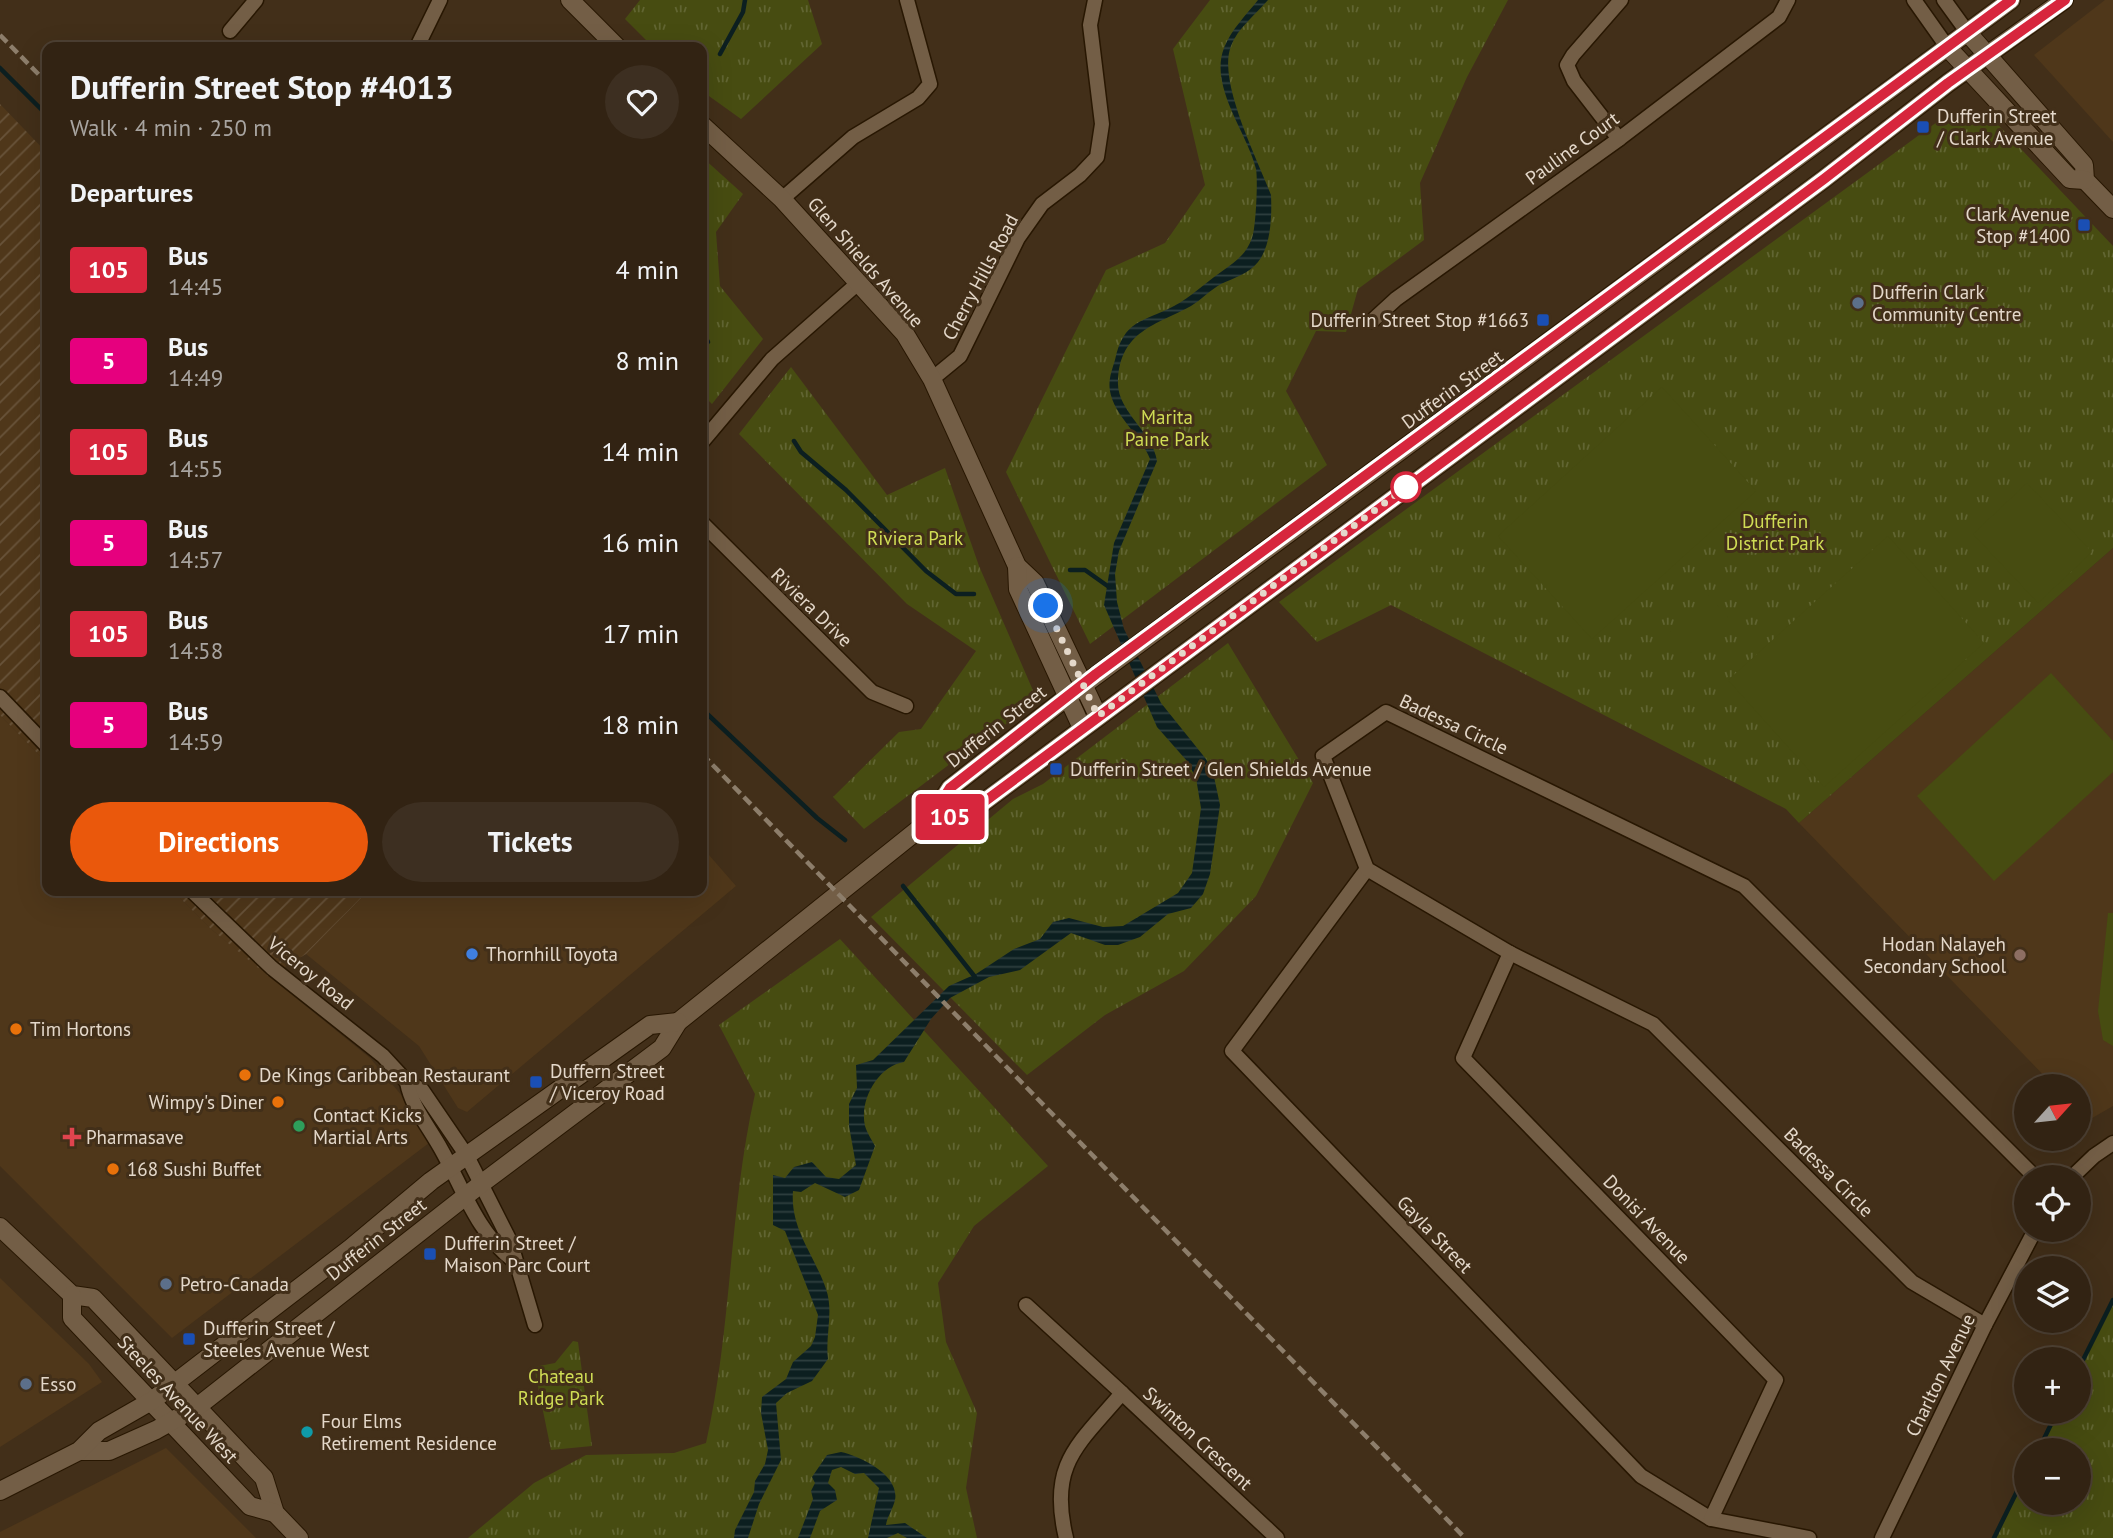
<!DOCTYPE html>
<meta charset="utf-8">
<style>
body{margin:0;font-family:"PT Sans",sans-serif;background:#3d2f21;color:#f1f3f6;height:100vh;display:flex;flex-direction:column;font-size:26px;white-space:nowrap}
*{box-sizing:border-box;margin:0}
p{font-size:23px;color:#a8a4a0}
.icon{flex:none;width:38px;height:38px;fill:none;stroke:currentColor;stroke-width:2;stroke-linecap:round;stroke-linejoin:round}
.map{position:relative;flex:1;overflow:hidden}
.details{position:absolute;left:42px;top:42px;width:665px;height:854px;display:flex;flex-direction:column;background:#322313;border-radius:14px;box-shadow:0 7px 28px #0002,0 0 0 2px #4d4033}
.details>*{flex:none}
.badge{padding:0 14px;border-radius:5px;font-size:24px;line-height:46px}
.needle{width:46px;rotate:63deg}
.fabs{position:absolute;left:2014px;top:1074px;display:grid;gap:14px}
.fabs a{display:grid;place-items:center;width:77px;height:77px;border-radius:50%;background:#322313;box-shadow:0 7px 28px #0002,0 0 0 2px #4d4033;font-size:35px}
.you{position:absolute;width:35px;height:35px;margin:-18px;border:5px solid #fff;border-radius:50%;background:#1a73e8;box-shadow:0 0 0 10px #1a73e833}
.map>.badge{position:absolute;translate:-50% -50%;box-shadow:0 0 0 4px #fff}
h2{padding:0 28px;font-size:26px;line-height:63px}
.round{display:grid;place-items:center;flex:none;width:74px;height:74px;border-radius:37px;background:#3d2f21}
.summary{display:flex;align-items:center;justify-content:space-between;height:119px;padding:0 28px}
h1{font-size:33px;font-weight:800;line-height:52px}
.action{display:flex;gap:14px;margin-top:auto;padding:14px 28px}
.action a{flex:1;height:80px;border-radius:42px;background:#ea580c;color:#fff;font-size:28px;font-weight:800;line-height:80px;text-align:center}
.action a+a{background:#3d2f21;color:#f1f3f6}
ul{padding:0;list-style:none}
li{display:flex;align-items:center;gap:21px;height:91px;padding:0 28px}
li div{flex:1}
li b{display:block;font-size:26px}
li em{font-style:normal}
li .badge{min-width:77px;font-weight:700;text-align:center}
.map>svg:first-child{display:block}
</style>
<div class="map">
<svg width="2113" height="1538" viewBox="0 0 2113 1538">
<defs>
<pattern id="industrial-furrows" width="10" height="10" patternUnits="userSpaceOnUse" patternTransform="scale(1.75)"><rect width="10" height="10" fill="#4f371a"/><path d="M-1 1l2-2M0 10L10 0M9 11l2-2" fill="none" stroke="#68533a"/></pattern>
<pattern id="park-tufts" width="24" height="20" patternUnits="userSpaceOnUse" patternTransform="scale(1.75)"><rect width="24" height="20" fill="#474c11"/><path d="M3 7l-1-3M5 7V3M7 7l1-3M15 17l-1-3M17 17v-4M19 17l1-3" fill="none" stroke="#616532"/></pattern>
<pattern id="water-rules" width="6" height="5" patternUnits="userSpaceOnUse" patternTransform="scale(1.75)"><rect width="6" height="5" fill="#0c1f20"/><path d="M0 2.5h6" fill="none" stroke="#2f3f3f"/></pattern>
</defs>
<rect width="100%" height="100%" fill="#422f19"/>
<g fill="#4f371a">
<polygon points="2105,0 2113,0 2113,142 2034,55"/>
<polygon points="2113,548 2113,1106 2087,1121 2079,1112 2079,1087 2055,1087 1799,823"/>
<polygon points="0,715 47,763 47,891 173,891 211,929 370,1058 408,1103 429,1143 172,1338 0,1166"/>
<polygon points="702,847 736,886 467,1112 458,1108 419,1046 306,954 368,891 702,891"/>
<polygon points="0,1278 89,1364 102,1382 0,1447"/>
<polygon points="166,1448 256,1538 0,1538 0,1532"/>
</g>
<g fill="url(#industrial-furrows)">
<polygon points="0,104 47,153 47,763 0,715"/>
<polygon points="173,891 368,891 306,954 269,977 211,929"/>
</g>
<g fill="url(#park-tufts)">
<polygon points="640,0 808,0 822,44 741,119 702,91 702,47 653,47 625,19"/>
<polygon points="1210,0 1508,0 1467,77 1420,183 1424,240 1358,289 1346,332 1316,331 1286,391 1327,465 1090,644 1006,472 1106,270 1165,243 1205,185 1173,49"/>
<polygon points="1986,112 2113,246 2113,548 1799,823 1786,809 1391,605 1317,642 1279,602 1937,122"/>
<polygon points="702,157 743,194 716,232 720,286 763,339 712,404 702,394"/>
<polygon points="791,367 887,495 945,468 979,566 1038,702 967,751 864,829 833,797 899,732 921,729 976,651 907,604 739,434"/>
<polygon points="1228,643 1313,783 1256,896 1184,971 1105,1015 1027,1075 871,917 1013,799 1043,784"/>
<path d="M840,939L1048,1166L974,1226L938,1283L946,1342L977,1413L966,1488L977,1538H468L534,1483L586,1455L674,1453L706,1443C732,1328 729,1209 755,1094L719,1025Z"/>
<polygon points="2113,1303 2113,1538 1996,1538 2026,1476 2026,1503 2079,1503 2079,1451 2039,1451 2058,1412 2079,1412 2079,1371"/>
<polygon points="573,1341 578,1342 592,1446 551,1450 534,1367 555,1363"/>
</g>
<g fill="#474c11">
<polygon points="1662,387 1756,491 1592,639 1498,536"/>
<polygon points="2027,483 2092,552 2038,603 1973,534"/>
<polygon points="1888,536 1984,643 1824,787 1728,680"/>
<polygon points="1708,595 1728,617 1691,653 1670,631"/>
<polygon points="2051,673 2113,741 2113,772 1994,881 1917,796"/>
<polygon points="2108,913 2113,913 2113,1046 2103,1040 2098,1011"/>
</g>
<g fill="url(#water-rules)">
<path d="M1258,0H1268C1256,14 1237,29 1231,46C1217,81 1258,160 1271,195C1272,216 1271,246 1258,262C1248,274 1234,278 1221,284C1210,290 1201,300 1191,306C1156,325 1120,331 1118,381C1116,411 1153,432 1157,461L1119,551L1115,574L1117,602L1124,629L1161,703L1206,759L1213,772L1220,805L1210,874L1203,894L1191,908L1168,914L1140,937L1118,945H1105L1071,933L1020,970L989,977L950,998L931,1019L904,1062C878,1066 859,1100 865,1126C867,1133 872,1140 875,1146L859,1190L845,1197L815,1183L801,1192L793,1191C790,1229 814,1254 826,1289C834,1312 825,1335 828,1359L812,1381L787,1393L776,1403L781,1460L759,1504L748,1538H734L735,1530L754,1492L755,1481L765,1464L768,1450L761,1413L762,1397L786,1379L793,1362L811,1346L815,1337L818,1315L785,1231L773,1225V1175L785,1178L794,1167L812,1162L826,1177L839,1179L856,1165L849,1126V1104L857,1088L856,1065L873,1060L949,986L976,974L1014,949L1040,939L1053,922L1069,918L1103,927L1123,926L1178,893L1192,873L1201,808L1196,778L1187,761L1157,727L1104,605L1114,543L1150,459C1141,435 1114,416 1110,391C1108,380 1112,370 1115,360C1124,319 1142,323 1174,306C1191,297 1205,283 1221,272C1235,262 1246,255 1252,238C1256,228 1258,179 1256,169C1247,132 1209,87 1224,48C1231,30 1246,15 1258,0Z"/>
<path d="M841,1452C860,1456 900,1475 895,1500C893,1509 887,1517 886,1525L905,1523L927,1538H907L898,1533L887,1538H868L879,1488L864,1473L855,1474L841,1467L832,1470L828,1483L835,1490L837,1500L820,1511L810,1538H798L813,1499L811,1491L815,1483L812,1477L827,1455Z"/>
</g>
<g fill="none" stroke-linecap="round" stroke-linejoin="round">
<g stroke="#0c1f20" stroke-width="4.5">
<polyline points="720,54 743,12 745,0"/>
<polyline points="0,68 47,115"/>
<polyline points="702,332 708,342"/>
<polyline points="794,441 801,452 846,490 926,571 956,594 974,594"/>
<polyline points="1070,570 1085,570 1109,587"/>
<polyline points="702,709 817,818 845,840"/>
<polyline points="903,886 975,977"/>
<polyline points="2079,1368 2113,1300"/>
<polyline points="2038,1451 2057,1412"/>
<polyline points="1994,1538 2026,1473"/>
</g>
<defs>
<g id="street">
<polyline points="1914,0 1948,48"/>
<polyline points="1944,0 1968,33"/>
<polyline points="230,31 256,0"/>
<polyline points="417,47 440,0"/>
<polyline points="1619,139 1574,81 1567,65 1573,55 1621,0"/>
<polyline points="782,199 853,137 918,98 930,84 907,0"/>
<polyline points="1372,321 1396,299 1619,139 1779,17 1788,0"/>
<polyline points="932,379 960,356 1018,238 1042,204 1080,175 1097,157 1102,124 1090,25 1095,0"/>
<polyline points="702,442 772,359 857,284"/>
<polyline points="702,523 872,692 906,706"/>
<polyline points="0,697 47,746"/>
<polyline points="1367,869 1232,1051 1641,1476 1711,1519 1809,1538"/>
<polyline points="192,891 272,968 383,1056 407,1082 422,1090 467,1156 510,1241 535,1325"/>
<polyline points="1510,953 1463,1058 1776,1380 1711,1519"/>
<path d="M407,1082C411,1106 429,1127 441,1149C463,1188 477,1233 514,1261"/>
<polyline points="2071,1178 2094,1156 2113,1143"/>
<polyline points="1026,1305 1122,1393"/>
<polyline points="1985,1325 1912,1282 1653,1024 1510,953 1367,869 1323,756 1386,712 1744,886 2036,1178"/>
<path d="M1066,1538C1048,1464 1078,1445 1122,1393L1277,1538"/>
<polyline points="1882,1538 1985,1325 2035,1230"/>
</g>
<g id="secondary">
<polyline points="570,0 617,47"/>
<polyline points="1968,33 2084,165 2085,180 2113,209"/>
<polyline points="1948,48 2070,179 2085,180"/>
<polyline points="702,125 782,199 905,334 932,379 1017,566 1035,583 1098,716"/>
<polyline points="1017,566 1018,589 1082,728"/>
<polyline points="929,821 969,813 1824,179 1948,83 2064,0"/>
<polyline points="0,1227 72,1295 93,1298 175,1384 264,1478 275,1513 299,1538"/>
<polyline points="72,1295 72,1318 250,1506 275,1513"/>
<polyline points="79,1451 109,1451 156,1430 197,1407 481,1184 662,1048 678,1022 929,821 950,788 1067,697 2011,0"/>
<polyline points="0,1491 79,1451 99,1431 153,1400 351,1248 431,1181 650,1025 678,1022"/>
</g>
</defs>
<use href="#street" stroke="#281702" stroke-width="17"/>
<use href="#secondary" stroke="#281702" stroke-width="20"/>
<use href="#street" stroke="#735e46" stroke-width="14"/>
<use href="#secondary" stroke="#735e46" stroke-width="18"/>
<g stroke="#8d7e6b" stroke-width="4.5" stroke-dasharray="10 5" stroke-linecap="butt">
<polyline points="0,35 47,83"/>
<polyline points="702,754 1465,1538"/>
</g>
</g>
<g fill="none" stroke-linecap="round" stroke-linejoin="round">
<defs>
<polyline id="line" points="2011,0 1096,674 950,788 929,821 969,813 1824,179 1948,83 2065,0"/>
</defs>
<use href="#line" stroke="#fff" stroke-width="16"/>
<use href="#line" stroke="#d7263d" stroke-width="10"/>
<polyline stroke="#e4d8ca" stroke-width="7" stroke-dasharray="0 12.6" points="1046,606 1098,716 1406,487"/>
</g>
<g fill="#1a4fb4" stroke="#422f19" stroke-width="2.5">
<rect x="1916" y="120" width="14" height="14" rx="3.5"/>
<rect x="2077" y="218" width="14" height="14" rx="3.5"/>
<rect x="1536" y="313" width="14" height="14" rx="3.5"/>
<rect x="1049" y="762" width="14" height="14" rx="3.5"/>
<rect x="529" y="1075" width="14" height="14" rx="3.5"/>
<rect x="423" y="1247" width="14" height="14" rx="3.5"/>
<rect x="182" y="1332" width="14" height="14" rx="3.5"/>
</g>
<g fill="#5c6f8a" stroke="#422f19" stroke-width="2.5">
<circle cx="1858" cy="303" r="7"/>
<circle cx="166" cy="1284" r="7"/>
<circle cx="26" cy="1384" r="7"/>
</g>
<circle fill="#fff" stroke="#d7263d" stroke-width="3.5" cx="1406" cy="487" r="14"/>
<circle fill="#3f7fe0" stroke="#422f19" stroke-width="2.5" cx="472" cy="954" r="7"/>
<circle fill="#8d6e63" stroke="#422f19" stroke-width="2.5" cx="2020" cy="955" r="7"/>
<g fill="#e8710a" stroke="#422f19" stroke-width="2.5">
<circle cx="16" cy="1029" r="7"/>
<circle cx="245" cy="1075" r="7"/>
<circle cx="278" cy="1102" r="7"/>
<circle cx="113" cy="1169" r="7"/>
</g>
<circle fill="#2e9e5b" stroke="#422f19" stroke-width="2.5" cx="299" cy="1126" r="7"/>
<path fill="#e0444e" stroke="#422f19" stroke-width="2.5" d="M68.5 1126.5h7v7h7v7h-7v7h-7v-7h-7v-7h7z"/>
<circle fill="#0f9aa8" stroke="#422f19" stroke-width="2.5" cx="307" cy="1432" r="7"/>
<g text-anchor="middle" stroke-width="6" stroke-linejoin="round" paint-order="stroke">
<g font-size="19" fill="#e4d8ca" stroke="#422f19" text-anchor="start">
<text x="1937" y="123">Dufferin Street<tspan x="1937" dy="22">/ Clark Avenue</tspan></text>
<text x="2070" y="221" text-anchor="end">Clark Avenue<tspan x="2070" dy="22">Stop #1400</tspan></text>
<text x="1872" y="299">Dufferin Clark<tspan x="1872" dy="22">Community Centre</tspan></text>
<text x="1529" y="327" text-anchor="end">Dufferin Street Stop #1663</text>
<text x="1070" y="776">Dufferin Street / Glen Shields Avenue</text>
<text x="2006" y="951" text-anchor="end">Hodan Nalayeh<tspan x="2006" dy="22">Secondary School</tspan></text>
<text x="486" y="961">Thornhill Toyota</text>
<text x="30" y="1036">Tim Hortons</text>
<text x="550" y="1078">Duffern Street<tspan x="550" dy="22">/ Viceroy Road</tspan></text>
<text x="259" y="1082">De Kings Caribbean Restaurant</text>
<text x="264" y="1109" text-anchor="end">Wimpy's Diner</text>
<text x="313" y="1122">Contact Kicks<tspan x="313" dy="22">Martial Arts</tspan></text>
<text x="86" y="1144">Pharmasave</text>
<text x="127" y="1176">168 Sushi Buffet</text>
<text x="444" y="1250">Dufferin Street /<tspan x="444" dy="22">Maison Parc Court</tspan></text>
<text x="180" y="1291">Petro-Canada</text>
<text x="203" y="1335">Dufferin Street /<tspan x="203" dy="22">Steeles Avenue West</tspan></text>
<text x="40" y="1391">Esso</text>
<text x="321" y="1428">Four Elms<tspan x="321" dy="22">Retirement Residence</tspan></text>
</g>
<g font-size="19" fill="#e4d8ca" stroke="#422f19">
<text transform="translate(1572 148) rotate(-36)" y="7">Pauline Court</text>
<text transform="translate(866 262) rotate(49)" y="7">Glen Shields Avenue</text>
<text transform="translate(980 277) rotate(-62)" y="7">Cherry Hills Road</text>
<text transform="translate(1452 389) rotate(-36)" y="7">Dufferin Street</text>
<text transform="translate(812 607) rotate(44)" y="7">Riviera Drive</text>
<text transform="translate(1454 724) rotate(25)" y="7">Badessa Circle</text>
<text transform="translate(996 726) rotate(-38)" y="7">Dufferin Street</text>
<text transform="translate(311 973) rotate(39)" y="7">Viceroy Road</text>
<text transform="translate(1829 1172) rotate(45)" y="7">Badessa Circle</text>
<text transform="translate(1647 1219) rotate(46)" y="7">Donisi Avenue</text>
<text transform="translate(1435 1234) rotate(46)" y="7">Gayla Street</text>
<text transform="translate(376 1239) rotate(-38)" y="7">Dufferin Street</text>
<text transform="translate(1940 1375) rotate(-64)" y="7">Charlton Avenue</text>
<text transform="translate(178 1399) rotate(47)" y="7">Steeles Avenue West</text>
<text transform="translate(1198 1438) rotate(43)" y="7">Swinton Crescent</text>
</g>
<g font-size="19" fill="#d0dd55" stroke="#422f19">
<text x="1167" y="424">Marita<tspan x="1167" dy="22">Paine Park</tspan></text>
<text x="1775" y="528">Dufferin<tspan x="1775" dy="22">District Park</tspan></text>
<text x="915" y="545">Riviera Park</text>
<text x="561" y="1383">Chateau<tspan x="561" dy="22">Ridge Park</tspan></text>
</g>
</g>
</svg>
<div class="fabs">
<a><svg class="needle" viewBox="-14 -14 28 28"><path d="M0-13l5 13h-10z" fill="#e53935"/><path d="M0 13l5-13h-10z" fill="#a8a4a0"/></svg></a>
<a><svg class="icon" aria-label="locate" viewBox="0 0 24 24"><circle cx="12" cy="12" r="6"/><path d="M12 2v4M12 18v4M2 12h4M18 12h4"/></svg></a>
<a><svg class="icon" aria-label="layers" viewBox="0 0 24 24"><path d="M12 4l9 5-9 5-9-5zM3 14l9 5 9-5"/></svg></a>
<a>+</a>
<a>−</a>
</div>
<div class="you" style="left:1046px;top:606px"></div>
<b class="badge" style="left:950px;top:817px;background:#d7263d;color:#fff">105</b>
<section class="details">
<div class="summary"><div><h1>Dufferin Street Stop #4013</h1><p>Walk · 4 min · 250 m</p></div><a class="round"><svg class="icon" aria-label="heart" viewBox="0 0 24 24"><path d="M12 20l-8-8c-3-5 5-10 8-4 3-6 11-1 8 4z"/></svg></a></div>
<h2>Departures</h2>
<ul>
<li><span class="badge" style="background:#d7263d;color:#fff">105</span><div><b>Bus</b><p>14:45</p></div><em>4 min</em></li>
<li><span class="badge" style="background:#e6007e;color:#fff">5</span><div><b>Bus</b><p>14:49</p></div><em>8 min</em></li>
<li><span class="badge" style="background:#d7263d;color:#fff">105</span><div><b>Bus</b><p>14:55</p></div><em>14 min</em></li>
<li><span class="badge" style="background:#e6007e;color:#fff">5</span><div><b>Bus</b><p>14:57</p></div><em>16 min</em></li>
<li><span class="badge" style="background:#d7263d;color:#fff">105</span><div><b>Bus</b><p>14:58</p></div><em>17 min</em></li>
<li><span class="badge" style="background:#e6007e;color:#fff">5</span><div><b>Bus</b><p>14:59</p></div><em>18 min</em></li>
</ul>
<div class="action"><a>Directions</a><a>Tickets</a></div>
</section>
</div>
